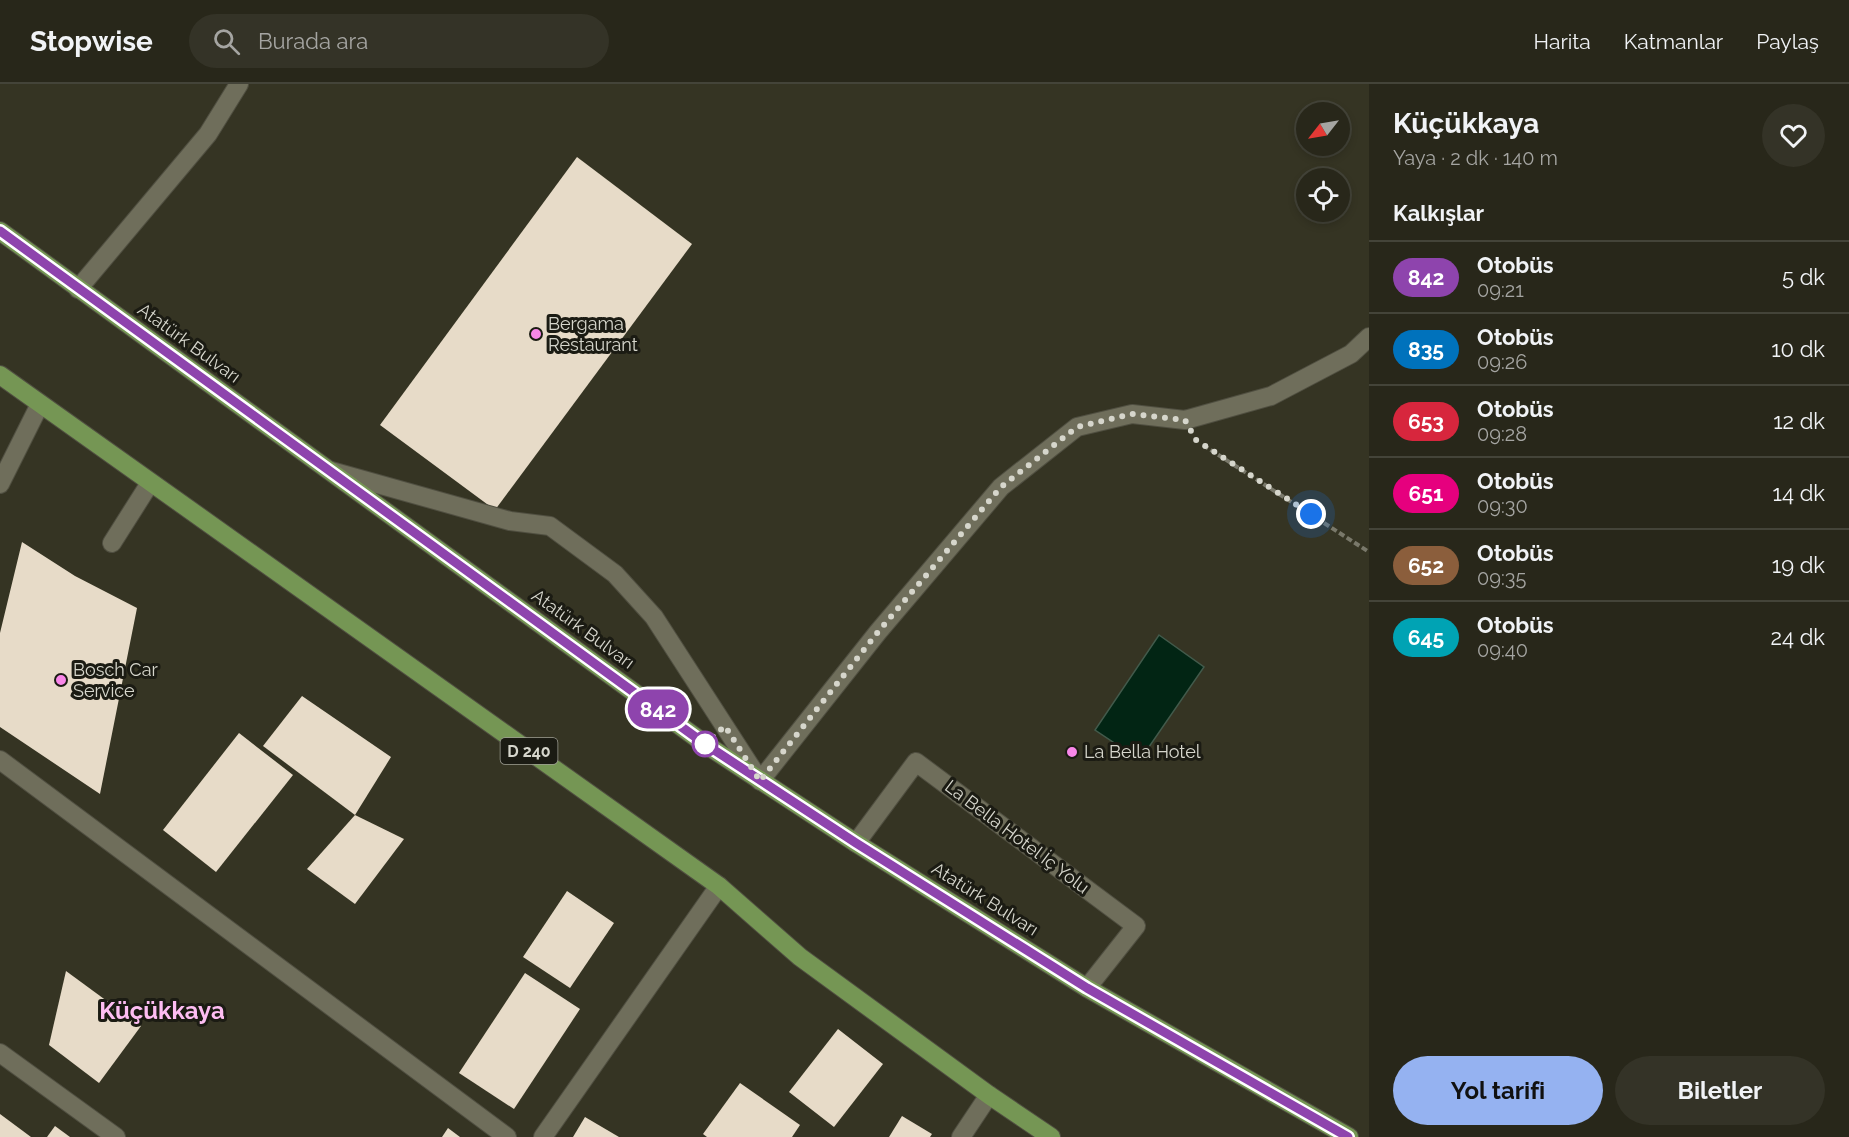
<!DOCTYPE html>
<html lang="tr">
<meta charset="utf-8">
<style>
body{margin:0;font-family:Raleway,sans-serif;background:#343327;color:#f1f3f6;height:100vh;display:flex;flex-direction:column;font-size:22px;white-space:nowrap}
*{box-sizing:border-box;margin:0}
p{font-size:20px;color:#a5a5a2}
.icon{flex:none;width:33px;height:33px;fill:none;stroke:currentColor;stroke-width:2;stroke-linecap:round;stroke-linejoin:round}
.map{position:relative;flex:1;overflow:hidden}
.panel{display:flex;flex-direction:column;background:#28271a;width:480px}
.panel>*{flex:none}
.badge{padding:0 12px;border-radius:20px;font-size:21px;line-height:39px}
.needle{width:39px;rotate:239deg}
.controls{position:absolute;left:1296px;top:18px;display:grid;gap:12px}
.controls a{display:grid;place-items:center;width:54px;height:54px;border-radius:50%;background:#28271a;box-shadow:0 3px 9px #0003,0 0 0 2px #444439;font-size:30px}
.you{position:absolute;width:30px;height:30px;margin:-15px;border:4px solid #fff;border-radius:50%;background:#1a73e8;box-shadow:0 0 0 9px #1a73e833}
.map>.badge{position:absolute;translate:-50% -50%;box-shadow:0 0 0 3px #fff}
h2{padding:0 24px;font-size:22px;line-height:54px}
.round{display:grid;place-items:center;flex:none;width:63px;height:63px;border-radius:32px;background:#343327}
.head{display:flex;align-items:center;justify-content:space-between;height:102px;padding:0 24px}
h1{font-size:28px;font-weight:700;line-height:45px}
.button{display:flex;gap:12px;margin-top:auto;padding:12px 24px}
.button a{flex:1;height:69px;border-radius:36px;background:#95b2f1;color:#111;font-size:24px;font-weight:700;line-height:69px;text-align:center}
.button a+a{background:#343327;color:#f1f3f6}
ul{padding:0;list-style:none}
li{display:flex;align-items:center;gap:18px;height:72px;padding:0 24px;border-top:2px solid #444439}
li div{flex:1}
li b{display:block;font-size:22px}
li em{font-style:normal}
li .badge{min-width:66px;font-weight:700;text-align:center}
header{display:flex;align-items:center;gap:36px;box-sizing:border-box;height:84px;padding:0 30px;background:#28271a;border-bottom:2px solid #444439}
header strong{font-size:28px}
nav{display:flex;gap:33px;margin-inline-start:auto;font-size:21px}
.search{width:420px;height:54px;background:#343327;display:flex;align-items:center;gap:15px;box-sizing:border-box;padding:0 21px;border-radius:33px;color:#a5a5a2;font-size:22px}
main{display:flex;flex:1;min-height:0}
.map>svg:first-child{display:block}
</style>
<header>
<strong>Stopwise</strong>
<div class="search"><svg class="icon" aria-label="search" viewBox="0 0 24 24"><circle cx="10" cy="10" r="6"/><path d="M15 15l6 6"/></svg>Burada ara</div>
<nav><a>Harita</a><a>Katmanlar</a><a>Paylaş</a></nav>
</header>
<main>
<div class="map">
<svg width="1369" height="1053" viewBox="0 0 1369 1053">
<rect width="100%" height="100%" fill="#353423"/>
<polygon fill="#022514" stroke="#425a4b" stroke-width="1.5" points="1159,551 1204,583 1140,676 1095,646"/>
<g fill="#e7dbc8">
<polygon points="577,73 692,160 495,426 380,341"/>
<polygon points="22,458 75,492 137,524 100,710 0,643 0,549"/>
<polygon points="302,612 391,673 355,731 263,662"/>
<polygon points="239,649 293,691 216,788 163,746"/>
<polygon points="355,731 404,755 355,820 307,785"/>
<polygon points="567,807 614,839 570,904 523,873"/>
<polygon points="66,887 141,942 99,999 49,961"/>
<polygon points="525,889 580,925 514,1025 459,989"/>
<polygon points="838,945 883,980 834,1043 789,1008"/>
<polygon points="740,999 800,1041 792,1053 707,1053 703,1050"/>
<polygon points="0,1030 31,1053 0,1053"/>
<polygon points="902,1032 932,1050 930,1053 889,1053"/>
<polygon points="585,1033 619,1053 573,1053"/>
<polygon points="55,1042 70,1053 47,1053"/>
<polygon points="448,1044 460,1053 442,1053"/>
</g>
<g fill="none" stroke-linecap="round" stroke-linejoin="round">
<defs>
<g id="minor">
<polyline points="78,205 208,50 239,0"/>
<polyline points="331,387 510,437 550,442 615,490 654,533 760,697 878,548 1001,403 1077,343 1132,330 1185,336 1271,312 1351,270 1369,253"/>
<polyline points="0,400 40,320"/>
<polyline points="112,459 150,399"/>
<polyline points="0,676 507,1053"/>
<polyline points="856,759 916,678 1136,842 1087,904"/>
<polyline points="0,969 116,1053"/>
<polyline points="543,1053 719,802"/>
<polyline points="961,1053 989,1011"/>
</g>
<g id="highway">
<polyline points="0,147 705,660 856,759 1087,904 1349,1053"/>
<polyline points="0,291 719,802 800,873 989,1011 1051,1053"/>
</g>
</defs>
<use href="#minor" stroke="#504f41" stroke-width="20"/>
<use href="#highway" stroke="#504f41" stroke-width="20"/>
<polyline stroke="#79786a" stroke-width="4" stroke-dasharray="6 3" stroke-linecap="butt" points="1203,361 1369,468"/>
<use href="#minor" stroke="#6f6e5b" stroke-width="18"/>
<use href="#highway" stroke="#759654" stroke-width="18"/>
</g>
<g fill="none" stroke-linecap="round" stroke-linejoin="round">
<defs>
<polyline id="line" points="0,147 705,660 856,759 1087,904 1348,1053"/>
</defs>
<use href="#line" stroke="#fff" stroke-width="14"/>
<use href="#line" stroke="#8e44ad" stroke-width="9"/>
<polyline stroke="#d6d6cc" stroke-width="6" stroke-dasharray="0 10.8" points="705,660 725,642 760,697 878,548 1001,403 1077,343 1132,330 1185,336 1196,356 1311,430"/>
</g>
<g fill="#f987e9" stroke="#1b1b13" stroke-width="2">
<circle cx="536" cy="250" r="6"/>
<circle cx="61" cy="596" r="6"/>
<circle cx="1072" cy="668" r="6"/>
</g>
<circle fill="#fff" stroke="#8e44ad" stroke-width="3" cx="705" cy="660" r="12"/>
<g text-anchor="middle" stroke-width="6" stroke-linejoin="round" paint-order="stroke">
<rect fill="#1b1b13" stroke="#9e9e94" stroke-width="1.5" x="500.5" y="654" width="57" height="26" rx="4.5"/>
<g font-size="16" font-weight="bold" fill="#d6d6cc">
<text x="529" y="673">D 240</text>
</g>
<g font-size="18" fill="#d6d6cc" stroke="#1b1b13" text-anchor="start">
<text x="548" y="246">Bergama<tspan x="548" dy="21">Restaurant</tspan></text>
<text x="73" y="592">Bosch Car<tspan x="73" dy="21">Service</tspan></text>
<text x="1084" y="674">La Bella Hotel</text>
</g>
<g font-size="18" fill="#d6d6cc" stroke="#1b1b13">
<text transform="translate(189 259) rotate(36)" y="6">Atatürk Bulvarı</text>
<text transform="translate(583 545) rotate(36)" y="6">Atatürk Bulvarı</text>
<text transform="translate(1017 753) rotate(37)" y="6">La Bella Hotel İç Yolu</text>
<text transform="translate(985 815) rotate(32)" y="6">Atatürk Bulvarı</text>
</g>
<g font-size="24" font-weight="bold" fill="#fdbdf2" stroke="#1b1b13">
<text x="162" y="935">Küçükkaya</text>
</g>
</g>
</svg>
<div class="controls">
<a><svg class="needle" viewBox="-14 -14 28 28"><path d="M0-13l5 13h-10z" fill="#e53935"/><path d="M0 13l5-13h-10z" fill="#a5a5a2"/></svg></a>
<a><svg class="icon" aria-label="locate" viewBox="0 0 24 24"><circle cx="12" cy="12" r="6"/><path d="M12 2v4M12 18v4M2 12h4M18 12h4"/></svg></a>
</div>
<div class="you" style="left:1311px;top:430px"></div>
<b class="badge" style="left:658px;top:625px;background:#8e44ad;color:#fff">842</b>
</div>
<section class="panel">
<div class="head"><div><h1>Küçükkaya</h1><p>Yaya · 2 dk · 140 m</p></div><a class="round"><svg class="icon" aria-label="heart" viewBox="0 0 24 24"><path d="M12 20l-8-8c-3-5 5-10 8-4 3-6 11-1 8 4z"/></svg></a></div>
<h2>Kalkışlar</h2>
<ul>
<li><span class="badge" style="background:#8e44ad;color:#fff">842</span><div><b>Otobüs</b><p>09:21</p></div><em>5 dk</em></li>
<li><span class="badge" style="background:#0072bc;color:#fff">835</span><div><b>Otobüs</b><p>09:26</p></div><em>10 dk</em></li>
<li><span class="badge" style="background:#d7263d;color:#fff">653</span><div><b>Otobüs</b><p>09:28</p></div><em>12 dk</em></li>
<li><span class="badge" style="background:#e6007e;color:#fff">651</span><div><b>Otobüs</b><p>09:30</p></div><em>14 dk</em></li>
<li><span class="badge" style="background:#8b5e3c;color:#fff">652</span><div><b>Otobüs</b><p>09:35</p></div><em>19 dk</em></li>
<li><span class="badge" style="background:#00a3b4;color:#fff">645</span><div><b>Otobüs</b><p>09:40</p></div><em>24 dk</em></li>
</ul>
<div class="button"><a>Yol tarifi</a><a>Biletler</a></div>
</section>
</main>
